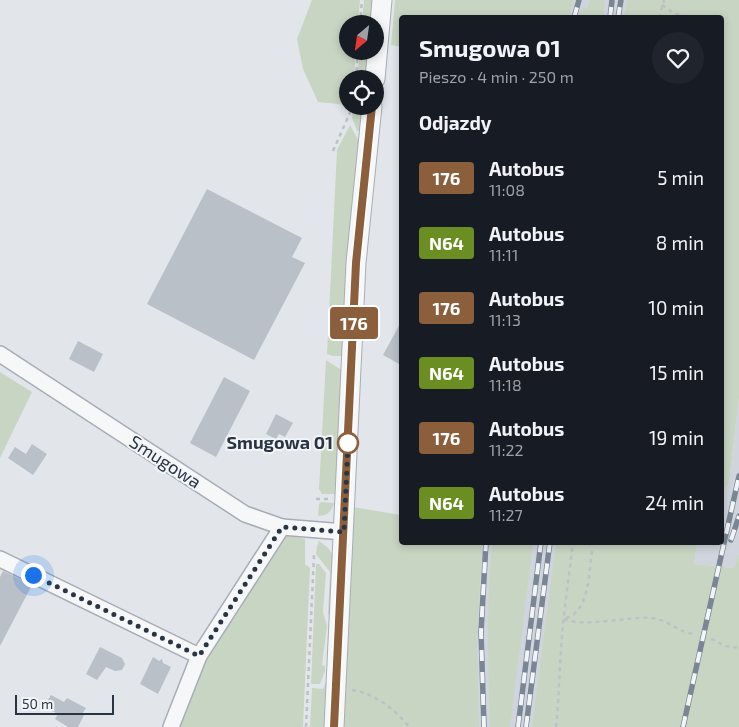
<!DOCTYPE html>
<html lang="pl">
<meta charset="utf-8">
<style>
body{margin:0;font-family:"Exo 2",sans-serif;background:#20242c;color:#f1f3f6;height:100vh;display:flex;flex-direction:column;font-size:19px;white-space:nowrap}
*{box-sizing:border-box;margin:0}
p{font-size:16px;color:#9ea1a6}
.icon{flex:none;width:28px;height:28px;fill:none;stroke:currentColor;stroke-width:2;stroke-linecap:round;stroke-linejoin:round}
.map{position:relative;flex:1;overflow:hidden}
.side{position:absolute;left:399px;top:15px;width:325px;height:530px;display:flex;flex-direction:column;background:#171b24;border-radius:5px;box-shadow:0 2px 8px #0003}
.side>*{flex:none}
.badge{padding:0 10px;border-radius:4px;font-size:18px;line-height:32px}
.needle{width:32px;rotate:209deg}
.tools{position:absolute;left:339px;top:15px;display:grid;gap:10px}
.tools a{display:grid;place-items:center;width:45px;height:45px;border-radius:50%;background:#171b24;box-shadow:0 2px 8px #0003;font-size:25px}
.scale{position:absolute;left:15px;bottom:12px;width:99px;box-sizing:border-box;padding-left:5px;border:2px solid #2a3543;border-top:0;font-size:14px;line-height:18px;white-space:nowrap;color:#2a3543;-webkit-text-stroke:4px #f2f5f8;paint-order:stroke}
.you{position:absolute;width:25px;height:25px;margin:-12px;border:4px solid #fff;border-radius:50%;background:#1a73e8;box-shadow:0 0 0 8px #1a73e833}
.map>.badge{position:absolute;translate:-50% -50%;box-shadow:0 0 0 2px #fff}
h2{padding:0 20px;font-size:19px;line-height:45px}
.round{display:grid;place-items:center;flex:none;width:52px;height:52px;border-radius:26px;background:#20242c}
.summary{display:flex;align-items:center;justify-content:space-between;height:85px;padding:0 20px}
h1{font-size:24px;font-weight:700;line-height:38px}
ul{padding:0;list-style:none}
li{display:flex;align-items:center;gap:15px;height:65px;padding:0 20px}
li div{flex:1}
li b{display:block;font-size:19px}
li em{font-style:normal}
li .badge{min-width:55px;font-weight:700;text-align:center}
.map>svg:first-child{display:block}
</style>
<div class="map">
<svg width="739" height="727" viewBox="0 0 739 727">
<rect width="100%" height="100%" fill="#e2e6eb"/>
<g fill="#d0d5dd">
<polygon points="516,0 687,0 702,18 513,18"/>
<polygon points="739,398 739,553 734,568 694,564 697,543 721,542 721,492 729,484"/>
<polygon points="581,542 566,727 471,727 474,543"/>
</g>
<g fill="#c9d5c3">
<polygon points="312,0 360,0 358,24 348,24 348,51 356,51 354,79 348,79 347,105 318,102 303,69 297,39"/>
<polygon points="364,0 374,0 369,24 362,24"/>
<polygon points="395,0 574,0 569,17 401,18 401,47 391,45"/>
<polygon points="590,0 605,0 603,17 579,17 582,7 587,8"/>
<polygon points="627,0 739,0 739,398 729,484 721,492 721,18 624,17"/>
<polygon points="360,51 369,51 368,79 357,79"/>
<polygon points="353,106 365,106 363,129 357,131 352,118"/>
<polygon points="350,125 362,147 345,356 333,356 327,354 337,150"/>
<polygon points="326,360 343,371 339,460 335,494 322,494 319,489"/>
<polygon points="0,372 32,392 0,458"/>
<path d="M321,502L334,503C332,511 327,516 318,516L319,504Z"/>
<polygon points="353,507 401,515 401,542 482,543 477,641 479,727 342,727"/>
<polygon points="283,534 305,539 305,564 310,568 303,727 179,727 207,656 238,612"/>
<path d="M319,541C323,544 328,547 331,552C338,567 333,610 332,627L328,613L330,572L316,554L317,547Z"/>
<path d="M492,543H533L510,727H490C488,665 486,604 492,543Z"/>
<polygon points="556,543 697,543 694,564 734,568 739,553 739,727 532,727"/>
<polygon points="316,564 319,564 326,573 323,612 327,626 322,665 325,666 325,671 320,684 311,684"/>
<polygon points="330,672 327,727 310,727 312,688 323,689"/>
</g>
<g fill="#b9c0c8">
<polygon points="207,189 302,238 292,257 305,263 254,360 147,304"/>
<polygon points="401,322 401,365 383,355"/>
<polygon points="78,341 103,354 94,372 69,359"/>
<polygon points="224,377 250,391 216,457 190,443"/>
<polygon points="276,414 293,423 285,437 279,434 276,439 266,434"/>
<polygon points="32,444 47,454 33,475 8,458 15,447 26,454"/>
<polygon points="3,571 32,585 0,646 0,577"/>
<polygon points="100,647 122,658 125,664 122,670 115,671 106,667 97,680 86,674"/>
<polygon points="153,657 159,661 162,659 163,663 171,667 158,694 140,684"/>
<polygon points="51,695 64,702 67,698 86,708 82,714 84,715 78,727 68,727 55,719 58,714 44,707"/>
</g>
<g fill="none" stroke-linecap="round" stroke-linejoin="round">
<defs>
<g id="minor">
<polyline points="0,354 245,514 282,527 344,532"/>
<polyline points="0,559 199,656"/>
<polyline points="171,727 199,656 282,527"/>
</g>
<g id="tertiary">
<polyline points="375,79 382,0"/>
<polyline points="334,727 356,263 372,106"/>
</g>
</defs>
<use href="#minor" stroke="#a7adb5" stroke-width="18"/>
<use href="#tertiary" stroke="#a7adb5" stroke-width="21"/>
<g stroke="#bcc1c6" stroke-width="2.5" stroke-dasharray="4 4" stroke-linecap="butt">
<polyline points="662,5 675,14 692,18"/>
<polyline points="659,18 664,0"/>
<polyline points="360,24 362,0"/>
<polyline points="356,79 358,51"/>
<polyline points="333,151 353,106"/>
<polyline points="316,499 329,499"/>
<path d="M592,551C589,570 590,600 574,614C571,616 567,618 563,619C588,628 626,616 652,618C669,620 679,633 695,634"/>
<polyline points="711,639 726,646 739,648"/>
<path d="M352,690C374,693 396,710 409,727"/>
<polyline points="306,727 314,555"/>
<path d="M556,727C559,701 559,676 561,650C563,614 569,578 573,542"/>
</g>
<use href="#minor" stroke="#f5f7f9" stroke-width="15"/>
<use href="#tertiary" stroke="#f5f7f9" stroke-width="19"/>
<defs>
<g id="rail">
<polyline points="574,18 579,0"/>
<polyline points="610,18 612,0"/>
<polyline points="618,18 621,0"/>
<polyline points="731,540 739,516"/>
<polyline points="484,727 481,632 486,542"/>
<polyline points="518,727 541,542"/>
<polyline points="526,727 550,542"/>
<polyline points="683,727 739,476"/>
</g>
</defs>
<use href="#rail" stroke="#7b8695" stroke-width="5.5"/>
<use href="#rail" stroke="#f2f5f8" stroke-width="4" stroke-dasharray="11" stroke-linecap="butt"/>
</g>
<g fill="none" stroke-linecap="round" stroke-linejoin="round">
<defs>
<polyline id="line" points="334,727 356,263 372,106"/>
</defs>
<use href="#line" stroke="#fff" stroke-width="11"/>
<use href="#line" stroke="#8b5e3c" stroke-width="8"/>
<polyline stroke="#2a3543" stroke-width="5" stroke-dasharray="0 9" points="33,575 199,656 282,527 344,532 348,443"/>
</g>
<circle fill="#fff" stroke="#8b5e3c" stroke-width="2.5" cx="348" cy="443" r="10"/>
<g text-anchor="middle" stroke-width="4" stroke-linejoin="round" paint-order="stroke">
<g font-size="18" font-weight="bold" fill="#2a3543" stroke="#f2f5f8" text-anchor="end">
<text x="333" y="449">Smugowa 01</text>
</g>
<g font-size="18" fill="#2a3543" stroke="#f2f5f8">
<text transform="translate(165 462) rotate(33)" y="6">Smugowa</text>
</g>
</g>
</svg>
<div class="tools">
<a><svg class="needle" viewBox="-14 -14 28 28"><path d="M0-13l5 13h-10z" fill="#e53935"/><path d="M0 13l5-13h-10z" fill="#9ea1a6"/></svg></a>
<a><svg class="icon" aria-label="locate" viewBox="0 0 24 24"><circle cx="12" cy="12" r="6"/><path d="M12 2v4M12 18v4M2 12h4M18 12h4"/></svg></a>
</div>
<div class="scale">50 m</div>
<div class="you" style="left:33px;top:575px"></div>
<b class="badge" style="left:354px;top:323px;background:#8b5e3c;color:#fff">176</b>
<section class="side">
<div class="summary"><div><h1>Smugowa 01</h1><p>Pieszo · 4 min · 250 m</p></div><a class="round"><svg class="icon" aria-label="heart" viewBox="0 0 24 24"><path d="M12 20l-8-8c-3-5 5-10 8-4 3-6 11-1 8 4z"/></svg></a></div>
<h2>Odjazdy</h2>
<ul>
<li><span class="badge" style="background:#8b5e3c;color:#fff">176</span><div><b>Autobus</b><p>11:08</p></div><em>5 min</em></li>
<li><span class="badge" style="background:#6b8e23;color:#fff">N64</span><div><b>Autobus</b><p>11:11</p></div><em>8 min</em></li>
<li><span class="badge" style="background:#8b5e3c;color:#fff">176</span><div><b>Autobus</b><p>11:13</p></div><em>10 min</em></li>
<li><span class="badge" style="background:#6b8e23;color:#fff">N64</span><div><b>Autobus</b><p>11:18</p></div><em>15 min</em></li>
<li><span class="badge" style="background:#8b5e3c;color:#fff">176</span><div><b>Autobus</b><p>11:22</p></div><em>19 min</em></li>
<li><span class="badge" style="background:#6b8e23;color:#fff">N64</span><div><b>Autobus</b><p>11:27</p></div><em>24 min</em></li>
</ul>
</section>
</div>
